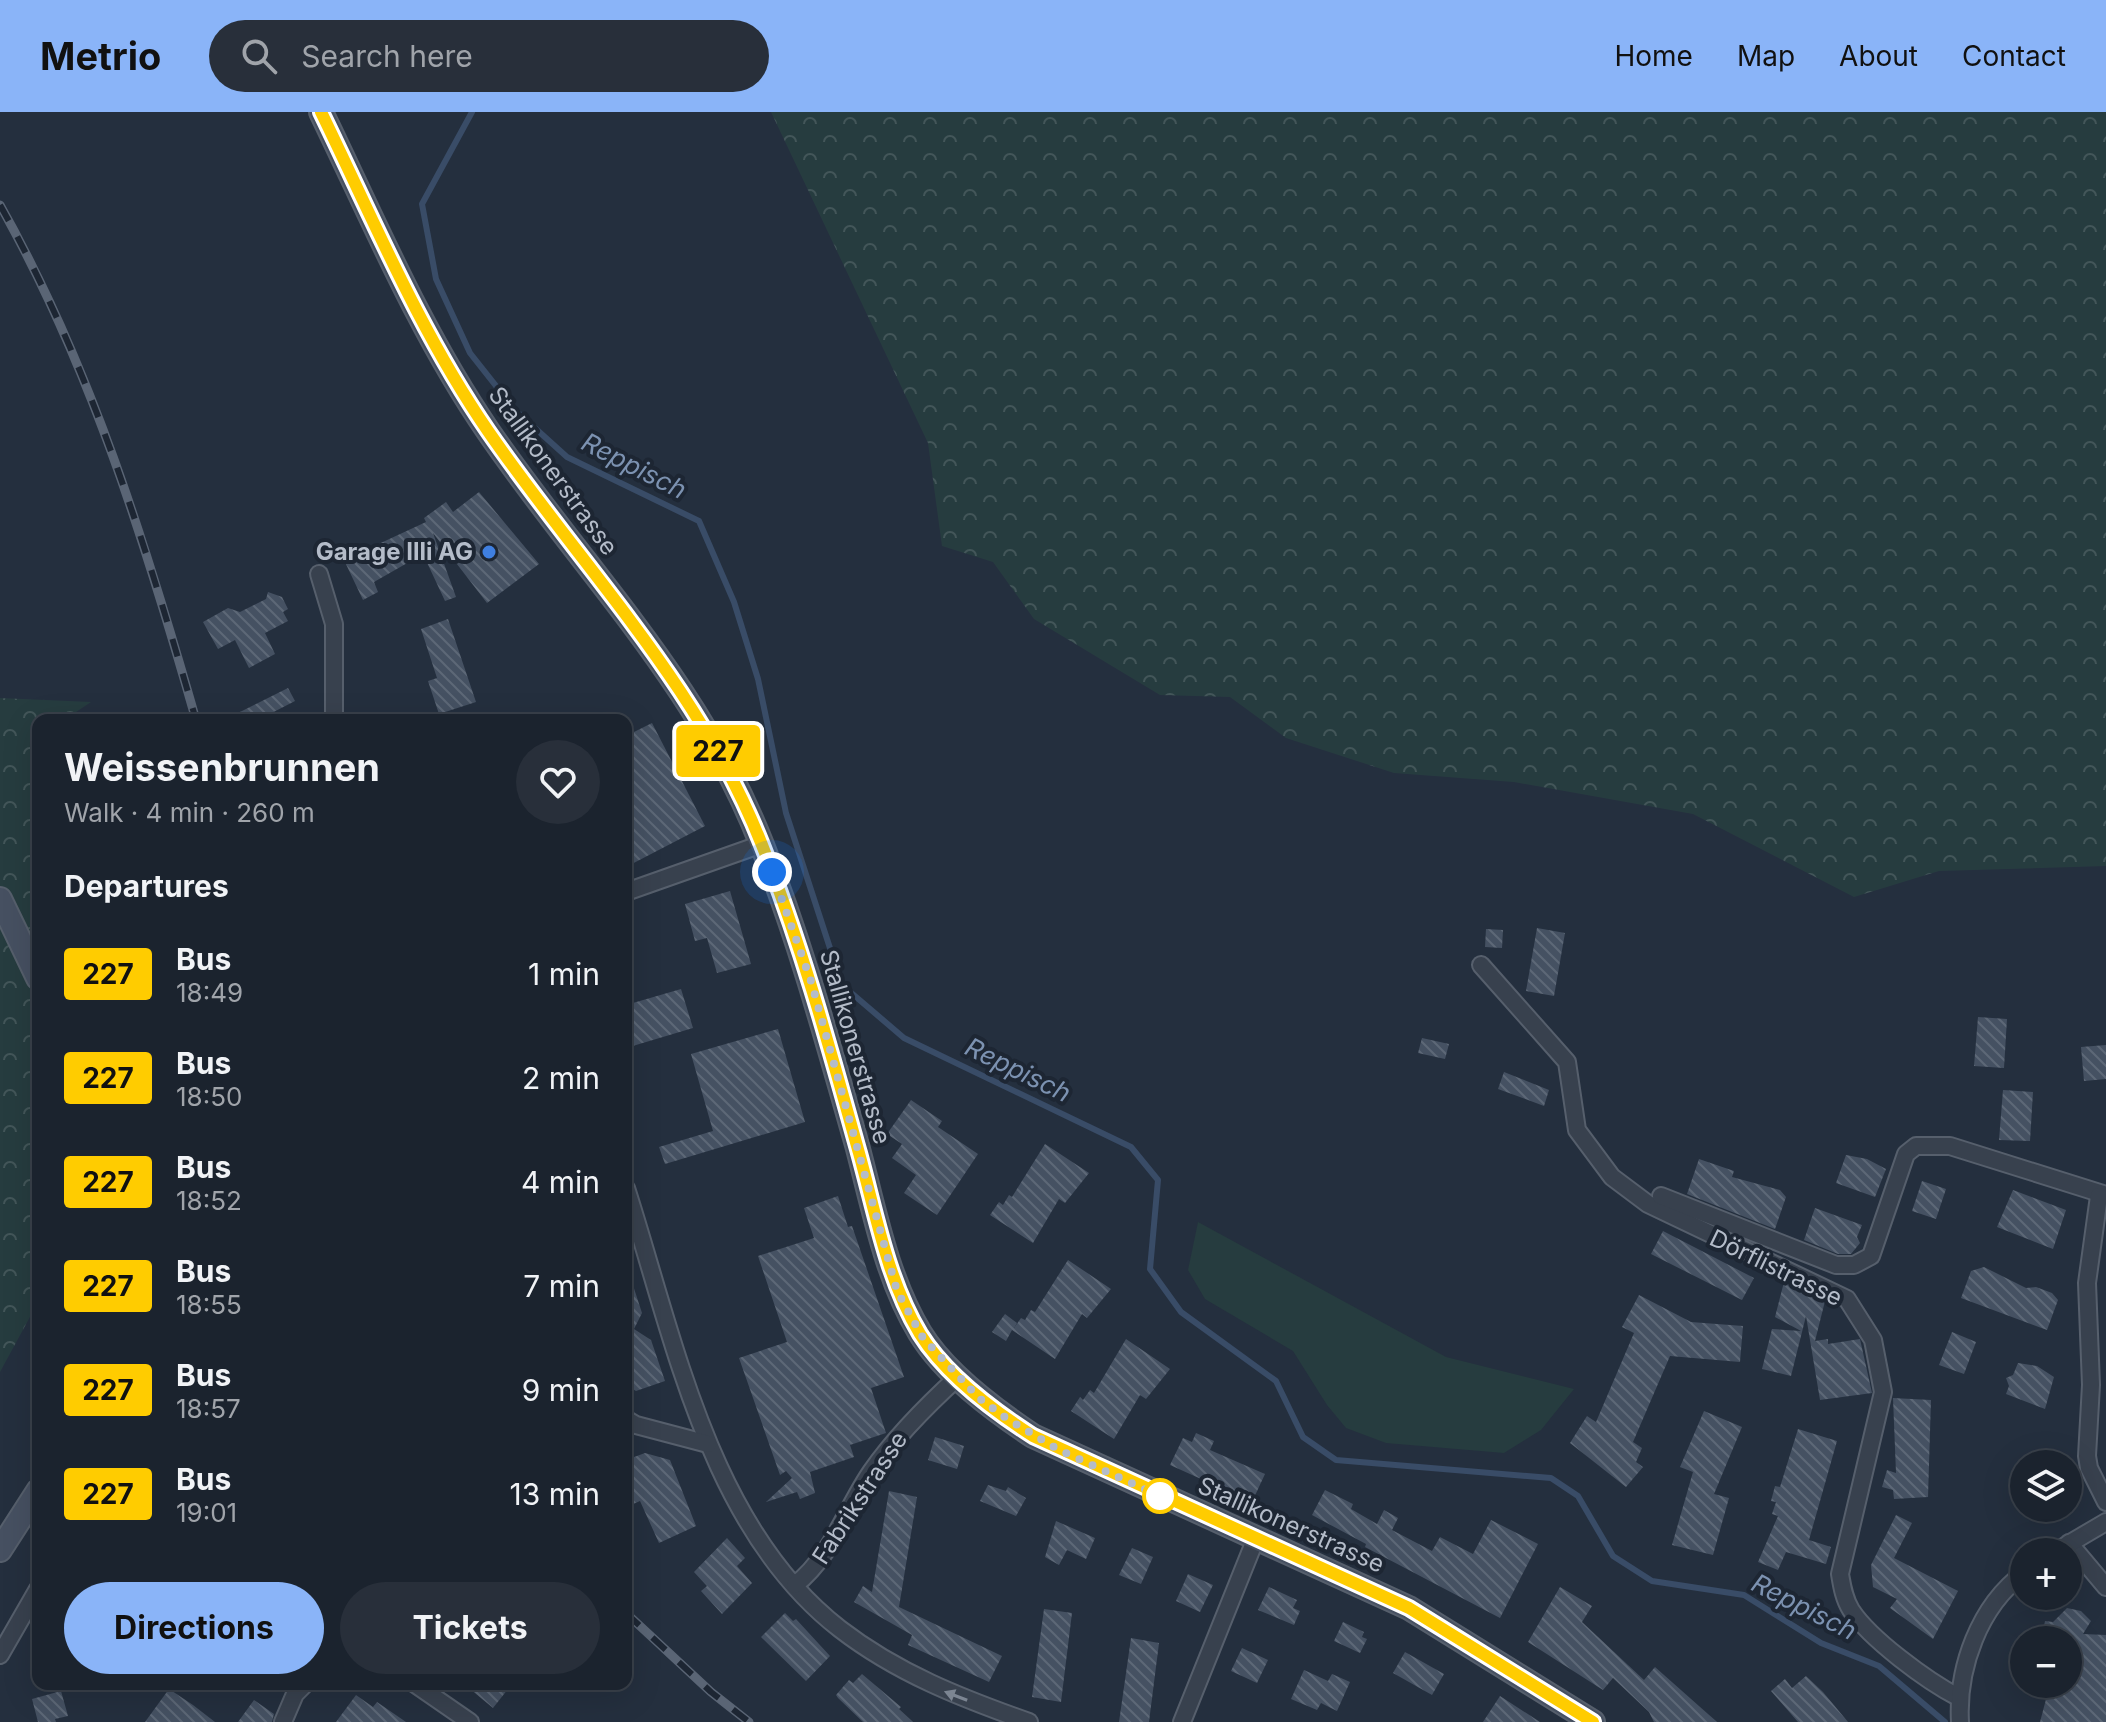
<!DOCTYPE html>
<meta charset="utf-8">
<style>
body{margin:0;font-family:Inter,sans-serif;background:#282f3a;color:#f1f3f6;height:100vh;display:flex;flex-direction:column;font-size:30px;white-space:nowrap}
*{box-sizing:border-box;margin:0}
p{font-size:26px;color:#a0a4aa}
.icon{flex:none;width:44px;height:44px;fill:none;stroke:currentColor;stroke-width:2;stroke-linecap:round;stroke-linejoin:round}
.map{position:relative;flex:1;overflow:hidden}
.details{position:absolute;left:32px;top:602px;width:600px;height:976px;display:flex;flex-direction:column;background:#1b232e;border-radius:16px;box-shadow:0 8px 32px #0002,0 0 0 2px #39404a}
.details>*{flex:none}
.badge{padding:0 16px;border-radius:6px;font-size:28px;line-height:52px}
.tools{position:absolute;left:2010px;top:1338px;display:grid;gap:16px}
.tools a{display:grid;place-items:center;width:72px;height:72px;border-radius:50%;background:#1b232e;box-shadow:0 8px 32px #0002,0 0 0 2px #39404a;font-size:40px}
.you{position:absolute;width:40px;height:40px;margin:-20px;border:6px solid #fff;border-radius:50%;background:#1a73e8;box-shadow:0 0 0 12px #1a73e833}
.map>.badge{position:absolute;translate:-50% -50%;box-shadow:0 0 0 4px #fff}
h2{padding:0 32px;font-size:30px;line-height:72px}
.round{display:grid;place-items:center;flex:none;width:84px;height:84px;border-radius:42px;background:#282f3a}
.overview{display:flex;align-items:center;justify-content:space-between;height:136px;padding:0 32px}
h1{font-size:38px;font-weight:700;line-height:60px}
.action{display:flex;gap:16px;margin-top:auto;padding:16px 32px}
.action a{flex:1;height:92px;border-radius:48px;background:#8ab4f8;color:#111;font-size:32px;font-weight:700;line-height:92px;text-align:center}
.action a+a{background:#282f3a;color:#f1f3f6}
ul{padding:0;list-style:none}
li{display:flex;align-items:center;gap:24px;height:104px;padding:0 32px}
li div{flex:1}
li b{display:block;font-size:30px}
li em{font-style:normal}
li .badge{min-width:88px;font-weight:700;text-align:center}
header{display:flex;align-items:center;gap:48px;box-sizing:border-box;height:112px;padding:0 40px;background:#8ab4f8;color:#111}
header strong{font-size:38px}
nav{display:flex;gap:44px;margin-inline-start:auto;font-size:28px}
.search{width:560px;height:72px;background:#282f3a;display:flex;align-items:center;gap:20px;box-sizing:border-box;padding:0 28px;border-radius:44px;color:#a0a4aa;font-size:30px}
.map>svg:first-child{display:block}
</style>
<header>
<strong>Metrio</strong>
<div class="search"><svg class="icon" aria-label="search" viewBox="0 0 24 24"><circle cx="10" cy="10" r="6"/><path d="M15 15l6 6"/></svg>Search here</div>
<nav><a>Home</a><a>Map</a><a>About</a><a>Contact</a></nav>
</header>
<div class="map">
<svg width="2106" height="1610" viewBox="0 0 2106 1610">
<defs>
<pattern id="forest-crowns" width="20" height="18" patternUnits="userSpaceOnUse" patternTransform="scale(2)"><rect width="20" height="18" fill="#263c3f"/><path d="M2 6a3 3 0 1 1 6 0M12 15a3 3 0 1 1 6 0" fill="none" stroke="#435659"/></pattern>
<pattern id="building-back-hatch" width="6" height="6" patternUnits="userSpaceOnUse" patternTransform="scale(2)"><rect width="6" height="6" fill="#455162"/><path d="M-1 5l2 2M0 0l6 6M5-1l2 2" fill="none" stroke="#5d6877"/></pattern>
</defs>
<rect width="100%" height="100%" fill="#242f3e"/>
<g fill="url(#forest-crowns)">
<polygon points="771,0 2106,0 2106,754 1939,759 1854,785 1693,702 1514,670 1394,661 1286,626 1230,585 1160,583 1034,507 993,450 942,434 928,331"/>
<polygon points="0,586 91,590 64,608 38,608 38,626 34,629 38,639 38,1203 31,1203 0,1260"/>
</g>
<polygon fill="#263c3f" points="1198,1110 1446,1245 1574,1277 1541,1318 1504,1341 1386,1331 1346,1316 1327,1293 1293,1239 1205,1187 1188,1158"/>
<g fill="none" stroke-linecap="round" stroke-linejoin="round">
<polyline stroke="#394c67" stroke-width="6" points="472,0 422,92 436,167 470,241 515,298 567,345 699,409 734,490 758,567 786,701 842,873 904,926 1131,1035 1158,1068 1150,1157 1181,1200 1276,1269 1303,1325 1336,1348 1551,1366 1578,1384 1613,1444 1652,1469 1744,1483 1821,1531 1879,1554 1945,1610"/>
</g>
<g fill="url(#building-back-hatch)">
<polygon points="479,380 539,452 487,491 433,421 456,485 445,489 423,442 374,470 378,480 363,488 344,448 426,410 424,406 446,390 453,400"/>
<polygon points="268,480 282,485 288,497 283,500 288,509 265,521 275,542 249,556 235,528 218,537 203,510 228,496 240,500 266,487"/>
<polygon points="448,507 476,590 439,602 428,569 437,566 421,517"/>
<polygon points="288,576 295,589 258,608 224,608"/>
<polygon points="652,611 705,714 626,755 626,624"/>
<polygon points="730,779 751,852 717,861 707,826 695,829 685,792"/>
<polygon points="1537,816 1565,821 1554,884 1526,879"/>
<polygon points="1486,817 1503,818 1502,836 1485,835"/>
<polygon points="681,877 693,916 626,936 626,893"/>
<polygon points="1978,905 2007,907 2004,956 1974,954"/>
<polygon points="778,917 805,1010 665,1052 659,1035 713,1019 691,942"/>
<polygon points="1422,926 1449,932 1445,947 1418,941"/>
<polygon points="2106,933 2106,967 2084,969 2081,935"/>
<polygon points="1504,960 1549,978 1544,994 1498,977"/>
<polygon points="2003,978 2033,980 2030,1029 1999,1028"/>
<polygon points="911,988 942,1009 938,1015 978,1042 937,1103 904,1081 916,1063 892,1046 902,1032 887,1022"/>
<polygon points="1045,1032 1089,1061 1065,1091 1059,1087 1033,1131 990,1103 999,1090 1003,1093 1009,1083 1012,1085"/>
<polygon points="1846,1043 1867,1047 1886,1057 1875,1085 1836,1071"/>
<polygon points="1699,1047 1734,1059 1732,1065 1780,1078 1786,1085 1775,1117 1687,1082"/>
<polygon points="1922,1069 1946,1077 1936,1107 1912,1099"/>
<polygon points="2013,1078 2066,1098 2053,1137 1997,1115"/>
<polygon points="838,1084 848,1115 852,1114 904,1265 871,1276 886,1321 850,1333 854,1345 810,1360 815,1381 800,1387 797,1380 766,1390 792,1366 786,1359 780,1363 739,1246 787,1230 758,1144 814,1126 804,1096"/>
<polygon points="1815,1096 1862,1113 1857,1125 1860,1131 1851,1142 1838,1142 1804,1128"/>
<polygon points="1663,1119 1754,1166 1742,1188 1651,1142"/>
<polygon points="1068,1148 1111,1177 1087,1206 1082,1202 1055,1247 1012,1218 1006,1229 992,1220 1005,1202 1017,1211 1014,1216 1021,1206 1025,1208 1031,1198 1035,1200"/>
<polygon points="1984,1155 2026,1176 2036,1175 2052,1181 2058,1188 2047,1218 1961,1186 1971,1159"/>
<polygon points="626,1161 629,1161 642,1201 634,1217 651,1228 665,1269 636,1279 626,1273"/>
<polygon points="1784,1170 1825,1189 1815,1229 1828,1227 1828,1232 1860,1227 1872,1281 1820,1288 1806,1204 1791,1264 1762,1257 1772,1217 1801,1219 1775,1205"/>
<polygon points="1639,1183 1691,1210 1743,1214 1740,1250 1670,1244 1633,1330 1642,1336 1636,1350 1643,1355 1626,1375 1570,1331 1587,1304 1596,1310 1634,1221 1622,1215"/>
<polygon points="1952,1220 1976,1230 1964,1262 1939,1253"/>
<polygon points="1126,1227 1170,1257 1146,1287 1140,1283 1114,1327 1071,1299 1080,1285 1083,1288 1090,1278 1094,1281"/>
<polygon points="2018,1251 2037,1254 2054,1265 2045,1297 2006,1282 2009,1274 2006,1266 2013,1263"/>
<polygon points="1893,1286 1931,1288 1928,1385 1894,1387 1893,1378 1882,1375 1887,1358 1896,1361"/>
<polygon points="1704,1299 1742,1315 1714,1382 1729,1386 1713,1443 1672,1433 1693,1360 1680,1355"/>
<polygon points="1798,1317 1837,1329 1809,1428 1831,1435 1826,1452 1786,1440 1778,1458 1758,1450 1778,1404 1772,1402 1776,1390 1771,1389 1775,1374 1780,1375"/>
<polygon points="1196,1321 1214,1329 1210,1338 1265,1362 1252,1390 1170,1353 1183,1326 1192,1330"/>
<polygon points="935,1325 964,1334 957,1357 928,1348"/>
<polygon points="645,1341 670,1348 696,1414 659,1431 640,1389 631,1393 626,1384 626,1348"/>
<polygon points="988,1373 1006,1379 1008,1375 1026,1386 1016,1404 980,1389"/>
<polygon points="1325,1378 1353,1392 1351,1397 1377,1412 1384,1398 1398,1406 1392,1418 1432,1439 1440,1425 1473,1442 1491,1408 1538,1432 1500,1506 1365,1435 1366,1432 1312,1403"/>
<polygon points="889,1379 917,1385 899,1495 1002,1544 989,1570 908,1533 912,1523 854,1490 863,1474 872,1480"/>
<polygon points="1896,1403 1912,1411 1894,1446 1958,1479 1933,1527 1890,1496 1897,1487 1873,1475 1871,1453"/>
<polygon points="1056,1409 1095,1426 1086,1447 1067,1438 1059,1453 1045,1445"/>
<polygon points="727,1426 745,1446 737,1454 752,1471 722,1502 701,1479 707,1474 694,1460"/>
<polygon points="1132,1436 1153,1445 1141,1472 1119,1463"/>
<polygon points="1188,1462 1213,1473 1200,1500 1176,1489"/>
<polygon points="1269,1475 1297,1488 1293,1496 1300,1499 1294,1513 1258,1498"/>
<polygon points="1560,1475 1592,1494 1582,1510 1644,1568 1655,1555 1717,1610 1654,1610 1649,1600 1613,1566 1603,1578 1528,1530"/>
<polygon points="2067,1496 2081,1499 2091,1509 2083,1522 2106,1523 2106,1610 2040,1610 2050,1572 2068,1572 2068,1528 2041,1528 2045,1509 2053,1510"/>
<polygon points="1044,1497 1072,1501 1061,1590 1032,1585"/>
<polygon points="785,1501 793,1509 796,1507 830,1544 806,1569 761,1525"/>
<polygon points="1343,1510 1364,1520 1362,1525 1367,1527 1360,1541 1334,1529"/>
<polygon points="1131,1526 1159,1531 1149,1610 1119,1610"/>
<polygon points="1242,1536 1268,1548 1257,1571 1231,1559"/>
<polygon points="1405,1540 1444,1562 1432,1583 1393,1561"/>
<polygon points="1304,1558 1328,1569 1332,1562 1350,1570 1337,1599 1321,1591 1317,1598 1291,1587"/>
<polygon points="862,1562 901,1595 899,1597 913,1610 863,1610 838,1586 836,1583 849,1568 853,1571"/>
<polygon points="1806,1564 1823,1580 1848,1610 1798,1610 1771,1579 1785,1567 1792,1576"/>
<polygon points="464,1572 512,1572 493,1596"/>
<polygon points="169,1577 193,1593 215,1610 145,1610"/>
<polygon points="61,1579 68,1604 55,1607 56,1610 38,1610 32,1587"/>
<polygon points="356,1583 373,1595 377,1590 406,1610 336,1610"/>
<polygon points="1500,1584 1540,1610 1483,1610"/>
<polygon points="254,1588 274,1602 272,1610 238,1610"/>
</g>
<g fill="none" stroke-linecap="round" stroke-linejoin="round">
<defs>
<g id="street">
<polyline points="319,462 334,512 334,608"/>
<polyline points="626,780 762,732"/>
<path d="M1481,853L1567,950L1577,1018L1612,1065L1648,1092L1847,1187L1873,1228L1883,1280L1840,1462C1842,1474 1844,1487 1851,1498C1870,1527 1927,1569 1958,1585"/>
<path d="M626,1076C674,1225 709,1416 840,1517C897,1561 961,1586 1029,1610"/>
<polyline points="1661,1084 1836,1153 1854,1153 1871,1144 1906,1042 1916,1034 1950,1034 2106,1083"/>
<polyline points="2099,1084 2087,1171 2091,1273 2087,1344 2089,1356 2106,1390"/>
<polyline points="626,1307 636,1313 708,1332"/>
<polyline points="2069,1431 2106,1475"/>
<polyline points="2055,1440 2106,1410"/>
<path d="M795,1473C832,1444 845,1398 871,1360C896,1324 926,1294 959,1264"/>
<polyline points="0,1543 38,1477"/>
<polyline points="415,1572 470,1610"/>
<polyline points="283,1610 295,1582 305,1572"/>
<polyline points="1182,1610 1256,1426"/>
<path d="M1960,1610C1957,1556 1979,1494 2024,1461"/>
</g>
<g id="secondary">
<path d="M321,0C373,107 420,220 488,319C584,459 699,571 762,733C801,831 828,932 857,1033C874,1097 886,1165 920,1221C945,1262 994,1298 1033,1324L1409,1496L1593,1610"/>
<polyline points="0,787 38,866"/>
<polyline points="0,1438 38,1379"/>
</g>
</defs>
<use href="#street" stroke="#565f6c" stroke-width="20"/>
<use href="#secondary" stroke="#565f6c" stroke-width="26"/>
<use href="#street" stroke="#38414e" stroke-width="16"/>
<use href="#secondary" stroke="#465061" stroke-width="22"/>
<defs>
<g id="rail">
<path d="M0,93C91,255 145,430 196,608"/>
<polyline points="626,1501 711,1580 749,1610"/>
</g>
</defs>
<use href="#rail" stroke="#5a6575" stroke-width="9"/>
<use href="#rail" stroke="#1d2633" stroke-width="6" stroke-dasharray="18" stroke-linecap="butt"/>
</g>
<defs><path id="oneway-solid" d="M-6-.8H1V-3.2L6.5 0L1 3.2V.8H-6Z" transform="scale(2)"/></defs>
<use fill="#7c8592" href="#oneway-solid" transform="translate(956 1584) rotate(-159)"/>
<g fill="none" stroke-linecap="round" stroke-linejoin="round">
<defs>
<path id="line" d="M321,0C373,107 420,220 488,319C584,458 699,573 762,733C802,834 830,937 859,1041C876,1102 887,1167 920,1222C945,1262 994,1299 1033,1324L1409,1496L1593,1610"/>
</defs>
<use href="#line" stroke="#fff" stroke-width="18"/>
<use href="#line" stroke="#fc0" stroke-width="12"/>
<polyline stroke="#b4bcc9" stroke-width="8" stroke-dasharray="0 14.4" points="772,760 811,869 897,1179 923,1226 979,1286 1006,1306 1059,1338 1160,1384"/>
</g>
<circle fill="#3f7fe0" stroke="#1d2633" stroke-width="3" cx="489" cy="440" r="8"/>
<circle fill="#fff" stroke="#fc0" stroke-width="4" cx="1160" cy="1384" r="16"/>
<g text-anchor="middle" stroke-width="8" stroke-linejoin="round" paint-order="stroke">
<g font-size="24" fill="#b4bcc9" stroke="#1d2633">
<text transform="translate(553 359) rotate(54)" y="8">Stallikonerstrasse</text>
<text transform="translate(855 935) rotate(74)" y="8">Stallikonerstrasse</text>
<text transform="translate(1776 1156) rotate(26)" y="8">Dörflistrasse</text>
<text transform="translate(860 1386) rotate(-57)" y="8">Fabrikstrasse</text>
<text transform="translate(1291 1413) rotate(24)" y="8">Stallikonerstrasse</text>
</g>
<g font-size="24" font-weight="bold" fill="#b4bcc9" stroke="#1d2633" text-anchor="end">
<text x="473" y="448">Garage Illi AG</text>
</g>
<g font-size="26" font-style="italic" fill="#7c92b1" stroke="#1d2633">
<text transform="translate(634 354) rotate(27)" y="9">Reppisch</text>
<text transform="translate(1018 958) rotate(26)" y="9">Reppisch</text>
<text transform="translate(1804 1495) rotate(27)" y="9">Reppisch</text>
</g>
</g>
</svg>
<div class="tools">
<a><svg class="icon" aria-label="layers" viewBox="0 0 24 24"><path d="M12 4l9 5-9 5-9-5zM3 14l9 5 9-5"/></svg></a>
<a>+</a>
<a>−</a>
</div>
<div class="you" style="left:772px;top:760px"></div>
<b class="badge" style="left:718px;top:639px;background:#fc0;color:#111">227</b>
<section class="details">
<div class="overview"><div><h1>Weissenbrunnen</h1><p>Walk · 4 min · 260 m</p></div><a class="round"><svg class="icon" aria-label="heart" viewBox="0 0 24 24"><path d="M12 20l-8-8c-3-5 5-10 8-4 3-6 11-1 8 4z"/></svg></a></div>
<h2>Departures</h2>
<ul>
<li><span class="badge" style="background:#fc0;color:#111">227</span><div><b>Bus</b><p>18:49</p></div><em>1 min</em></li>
<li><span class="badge" style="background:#fc0;color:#111">227</span><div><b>Bus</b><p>18:50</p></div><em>2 min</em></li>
<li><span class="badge" style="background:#fc0;color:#111">227</span><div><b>Bus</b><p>18:52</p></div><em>4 min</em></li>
<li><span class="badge" style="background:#fc0;color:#111">227</span><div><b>Bus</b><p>18:55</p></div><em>7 min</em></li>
<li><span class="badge" style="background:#fc0;color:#111">227</span><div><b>Bus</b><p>18:57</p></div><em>9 min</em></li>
<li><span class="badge" style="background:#fc0;color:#111">227</span><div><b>Bus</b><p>19:01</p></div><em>13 min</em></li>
</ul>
<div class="action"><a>Directions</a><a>Tickets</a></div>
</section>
</div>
